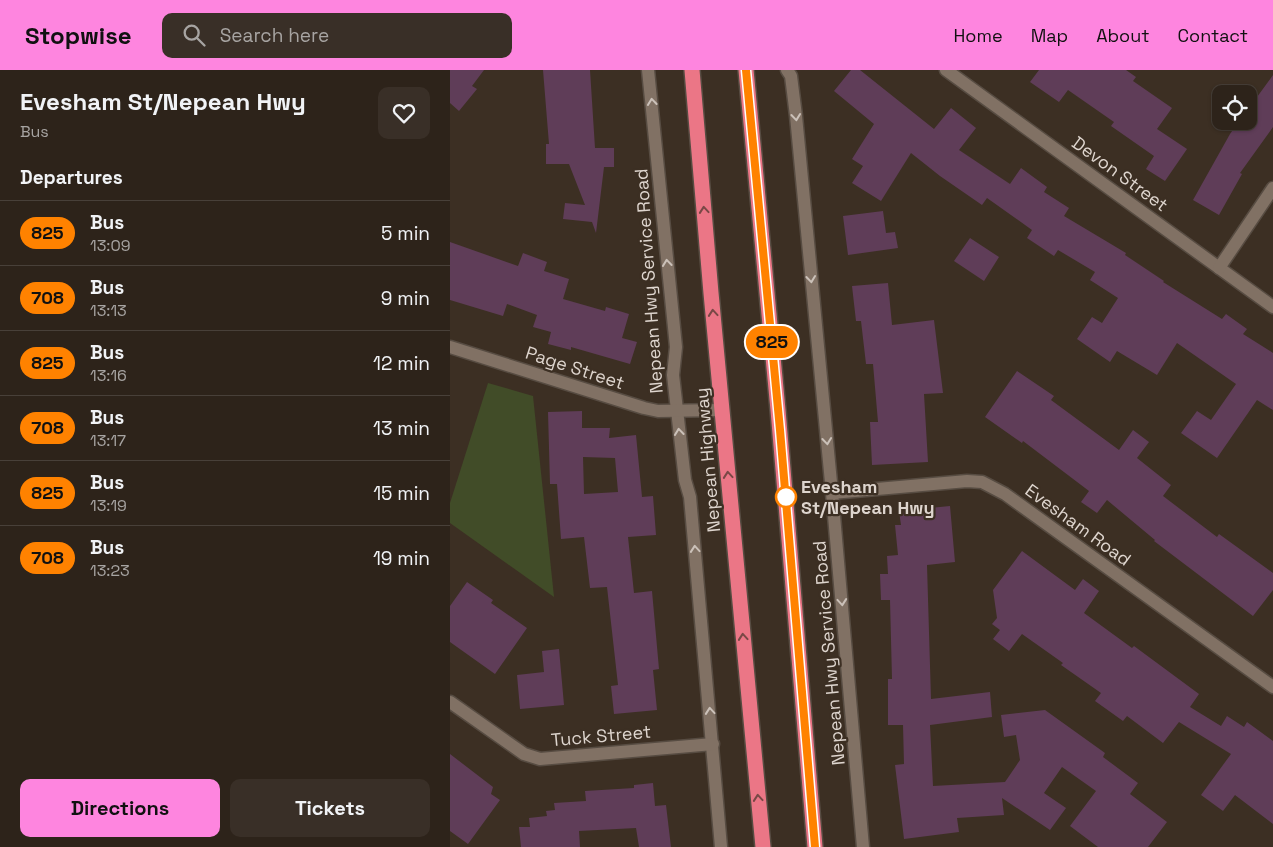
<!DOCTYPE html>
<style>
body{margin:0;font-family:"Space Grotesk",sans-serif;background:#392f27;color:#f1f3f6;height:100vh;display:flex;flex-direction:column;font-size:19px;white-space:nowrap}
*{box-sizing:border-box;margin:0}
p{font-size:16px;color:#a7a4a2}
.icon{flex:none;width:28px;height:28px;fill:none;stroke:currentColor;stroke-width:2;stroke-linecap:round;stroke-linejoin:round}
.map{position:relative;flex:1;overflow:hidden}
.drawer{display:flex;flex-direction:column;background:#2d231a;width:450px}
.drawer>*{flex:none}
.badge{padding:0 10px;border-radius:16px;font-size:18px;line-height:32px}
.fabs{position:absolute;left:762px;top:15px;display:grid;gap:10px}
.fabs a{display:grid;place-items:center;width:45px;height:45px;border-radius:10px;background:#2d231a;box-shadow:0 1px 4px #0004,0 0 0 1px #484039;font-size:25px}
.map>.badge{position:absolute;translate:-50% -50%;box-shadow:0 0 0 2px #fff}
h2{padding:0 20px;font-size:19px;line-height:45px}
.round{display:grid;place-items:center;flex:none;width:52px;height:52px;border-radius:10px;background:#392f27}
.summary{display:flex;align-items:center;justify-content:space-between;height:85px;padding:0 20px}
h1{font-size:24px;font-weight:600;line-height:38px}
.button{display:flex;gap:10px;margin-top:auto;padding:10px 20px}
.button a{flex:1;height:58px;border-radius:10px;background:#fe85df;color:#111;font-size:20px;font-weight:600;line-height:58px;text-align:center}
.button a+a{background:#392f27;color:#f1f3f6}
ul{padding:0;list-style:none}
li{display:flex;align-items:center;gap:15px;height:65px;padding:0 20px;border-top:1px solid #484039}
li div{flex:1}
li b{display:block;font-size:19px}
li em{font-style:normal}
li .badge{min-width:55px;font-weight:700;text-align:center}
header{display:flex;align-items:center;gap:30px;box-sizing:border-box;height:70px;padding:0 25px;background:#fe85df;color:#111}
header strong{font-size:24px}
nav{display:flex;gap:28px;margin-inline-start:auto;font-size:18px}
.search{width:350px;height:45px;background:#392f27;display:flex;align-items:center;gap:12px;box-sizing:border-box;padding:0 18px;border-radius:10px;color:#a7a4a2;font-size:19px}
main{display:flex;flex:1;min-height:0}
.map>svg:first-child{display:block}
</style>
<header>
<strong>Stopwise</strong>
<div class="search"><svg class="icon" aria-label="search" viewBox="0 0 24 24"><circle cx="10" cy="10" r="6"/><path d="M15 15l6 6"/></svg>Search here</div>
<nav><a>Home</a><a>Map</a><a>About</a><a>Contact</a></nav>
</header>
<main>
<section class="drawer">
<div class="summary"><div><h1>Evesham St/Nepean Hwy</h1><p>Bus</p></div><a class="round"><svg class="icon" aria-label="heart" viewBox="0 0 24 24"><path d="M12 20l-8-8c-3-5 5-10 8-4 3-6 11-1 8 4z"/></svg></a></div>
<h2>Departures</h2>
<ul>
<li><span class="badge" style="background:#ff8200;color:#111">825</span><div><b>Bus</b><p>13:09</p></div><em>5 min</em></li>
<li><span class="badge" style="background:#ff8200;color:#111">708</span><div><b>Bus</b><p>13:13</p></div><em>9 min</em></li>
<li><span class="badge" style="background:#ff8200;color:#111">825</span><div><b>Bus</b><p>13:16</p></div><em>12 min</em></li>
<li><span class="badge" style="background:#ff8200;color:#111">708</span><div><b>Bus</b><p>13:17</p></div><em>13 min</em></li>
<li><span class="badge" style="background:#ff8200;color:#111">825</span><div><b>Bus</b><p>13:19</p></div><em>15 min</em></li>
<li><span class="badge" style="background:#ff8200;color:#111">708</span><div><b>Bus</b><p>13:23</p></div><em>19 min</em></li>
</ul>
<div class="button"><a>Directions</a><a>Tickets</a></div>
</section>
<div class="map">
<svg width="823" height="777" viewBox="0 0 823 777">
<rect width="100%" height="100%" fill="#3c2f23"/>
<polygon fill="#414c28" points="38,313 83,326 104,527 0,453 0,433"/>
<g fill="#5f3d58" fill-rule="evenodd">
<polygon points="0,0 34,0 22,16 27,19 9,41 0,33"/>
<polygon points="93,0 140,0 145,78 164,78 164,97 154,97 146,163 142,152 113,149 115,133 135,135 119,94 96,94 96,74 99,74"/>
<polygon points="401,0 410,0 484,59 501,38 526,58 509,80 560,114 571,98 597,117 594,122 619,138 614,146 676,183 675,185 714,211 713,212 772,249 776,244 797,259 793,264 823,283 823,340 807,330 767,388 731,363 747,341 761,350 786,314 727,273 707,305 667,281 660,292 627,269 642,247 652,253 668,228 640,210 645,202 608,180 604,186 577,168 582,160 537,128 532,135 490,106 461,83 431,131 402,113 413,96 402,89 424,54 384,21"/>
<polygon points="589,0 676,0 686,7 683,11 722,38 707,59 737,79 715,111 696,99 704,86 661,56 664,52 618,20 609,32 580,12"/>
<polygon points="823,5 823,57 790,103 792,104 769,145 743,130 780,64 789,51 799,51 799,38"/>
<polygon points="433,141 436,163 445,162 448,178 398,185 393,146"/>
<polygon points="520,168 549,187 534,211 504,191"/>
<polygon points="0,172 68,196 73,183 97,192 94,201 119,209 113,229 155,241 156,237 179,244 172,268 187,272 180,294 121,277 121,280 98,274 101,262 83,257 87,245 57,234 53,246 0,230"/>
<polygon points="438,213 442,255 484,250 493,323 474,324 478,392 422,395 420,352 428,352 423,294 416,294 411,251 406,251 402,216"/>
<polygon points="567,301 604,326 601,330 669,380 683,360 699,372 687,388 721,415 713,426 767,467 769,464 823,503 823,520 803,546 704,471 705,470 657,430 647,443 631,432 639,421 573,371 572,373 535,347"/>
<path d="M132,341V358H160L159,368L186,365L192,427L203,426L206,465L178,467L184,523L202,521L209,599L203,600L207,640L164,644L161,616L168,615L157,517L140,518L134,467L111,469L107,414H100L98,342ZM133,387L165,388L168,422L134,424Z"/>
<polygon points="500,436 505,492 477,495 481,629 540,622 542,647 480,655 483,716 555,712 570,690 566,665 554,667 551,645 595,640 655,683 653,687 688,713 680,724 717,752 698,777 648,777 620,756 646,721 612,697 594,723 616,738 600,760 552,728 554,745 507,748 509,762 454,769 445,695 454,694 453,655 438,655 438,609 442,609 440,530 431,530 430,504 438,504 437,486 448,485 445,455 451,455 449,441"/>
<polygon points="572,481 625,520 633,509 649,521 634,543 682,578 684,576 749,624 740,637 771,656 777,646 794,657 797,652 823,671 823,754 785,725 773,741 751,725 781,684 729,652 713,673 677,646 673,651 645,631 651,623 611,595 613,593 572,564 559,581 543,569 550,560 542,554 547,548 543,520"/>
<polygon points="17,512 43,530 41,533 77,558 45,604 0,572 0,536"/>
<polygon points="109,579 114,635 70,639 67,605 94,602 92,581"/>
<polygon points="0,684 43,717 41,724 50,730 18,774 0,761"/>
<polygon points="203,713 205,736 216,735 221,777 189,777 186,758 129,761 130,777 71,777 69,757 80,757 79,748 97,746 96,741 105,740 104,733 136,731 135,721 184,718 184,715"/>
</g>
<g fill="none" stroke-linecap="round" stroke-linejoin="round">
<defs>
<g id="street">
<polyline points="198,0 226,277 223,305 235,410 240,427 271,777"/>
<polyline points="337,0 341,6 346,46 382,423 413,777"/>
<polyline points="496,0 823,237"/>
<polyline points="769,198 823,118"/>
<polyline points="0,277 194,338 208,341 272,340"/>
<polyline points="382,423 517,411 532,412 555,424 823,617"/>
<polyline points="0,632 74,684 90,689 263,674"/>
</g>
<g id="highway">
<polyline points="242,0 261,223 313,777"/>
<polyline points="296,0 328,340 365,777"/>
</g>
</defs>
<use href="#street" stroke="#574c42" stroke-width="15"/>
<use href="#highway" stroke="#574c42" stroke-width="18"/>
<use href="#street" stroke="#817164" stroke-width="12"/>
<use href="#highway" stroke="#eb7686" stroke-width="15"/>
</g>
<defs><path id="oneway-chevron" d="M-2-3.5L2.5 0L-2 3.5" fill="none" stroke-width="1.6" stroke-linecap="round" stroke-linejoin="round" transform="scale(1.25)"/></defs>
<g stroke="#cbc1b9">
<use href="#oneway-chevron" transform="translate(202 32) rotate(-96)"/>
<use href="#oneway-chevron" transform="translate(346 47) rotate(84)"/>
<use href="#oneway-chevron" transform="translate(217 193) rotate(-96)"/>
<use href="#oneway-chevron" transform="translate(361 209) rotate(84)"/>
<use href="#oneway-chevron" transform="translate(229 362) rotate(-96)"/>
<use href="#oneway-chevron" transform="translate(377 371) rotate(84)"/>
<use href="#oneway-chevron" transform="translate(245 479) rotate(-95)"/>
<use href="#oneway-chevron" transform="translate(392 532) rotate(85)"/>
<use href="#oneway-chevron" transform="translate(260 641) rotate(-95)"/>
</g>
<g stroke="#794846">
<use href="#oneway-chevron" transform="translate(254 140) rotate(-95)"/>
<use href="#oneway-chevron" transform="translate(263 243) rotate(-95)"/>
<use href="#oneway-chevron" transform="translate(278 405) rotate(-95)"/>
<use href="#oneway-chevron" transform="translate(293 567) rotate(-95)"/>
<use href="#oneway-chevron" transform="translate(308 728) rotate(-95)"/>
</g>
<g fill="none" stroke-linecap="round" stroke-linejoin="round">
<defs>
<polyline id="line" points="296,0 330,360 365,777"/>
</defs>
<use href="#line" stroke="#fff" stroke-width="11"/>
<use href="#line" stroke="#ff8200" stroke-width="8"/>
</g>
<circle fill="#fff" stroke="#ff8200" stroke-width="2.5" cx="336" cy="427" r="10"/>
<g text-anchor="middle" stroke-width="4.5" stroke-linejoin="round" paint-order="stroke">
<g font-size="18" fill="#ded5ce" stroke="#3c2f23">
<text transform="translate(670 104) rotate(36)" y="6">Devon Street</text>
<text transform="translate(199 211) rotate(-94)" y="6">Nepean Hwy Service Road</text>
<text transform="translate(125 298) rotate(18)" y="6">Page Street</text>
<text transform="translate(258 390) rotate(-95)" y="6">Nepean Highway</text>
<text transform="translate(628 455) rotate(36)" y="6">Evesham Road</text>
<text transform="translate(379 583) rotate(-95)" y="6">Nepean Hwy Service Road</text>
<text transform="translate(151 666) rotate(-5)" y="6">Tuck Street</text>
</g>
<g font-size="18" font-weight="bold" fill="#ded5ce" stroke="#3c2f23" text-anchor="start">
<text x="351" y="423">Evesham<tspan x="351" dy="21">St/Nepean Hwy</tspan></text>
</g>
</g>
</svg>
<div class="fabs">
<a><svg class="icon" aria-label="locate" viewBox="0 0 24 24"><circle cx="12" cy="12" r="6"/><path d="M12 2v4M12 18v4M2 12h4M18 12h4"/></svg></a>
</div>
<b class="badge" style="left:322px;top:272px;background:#ff8200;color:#111">825</b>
</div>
</main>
